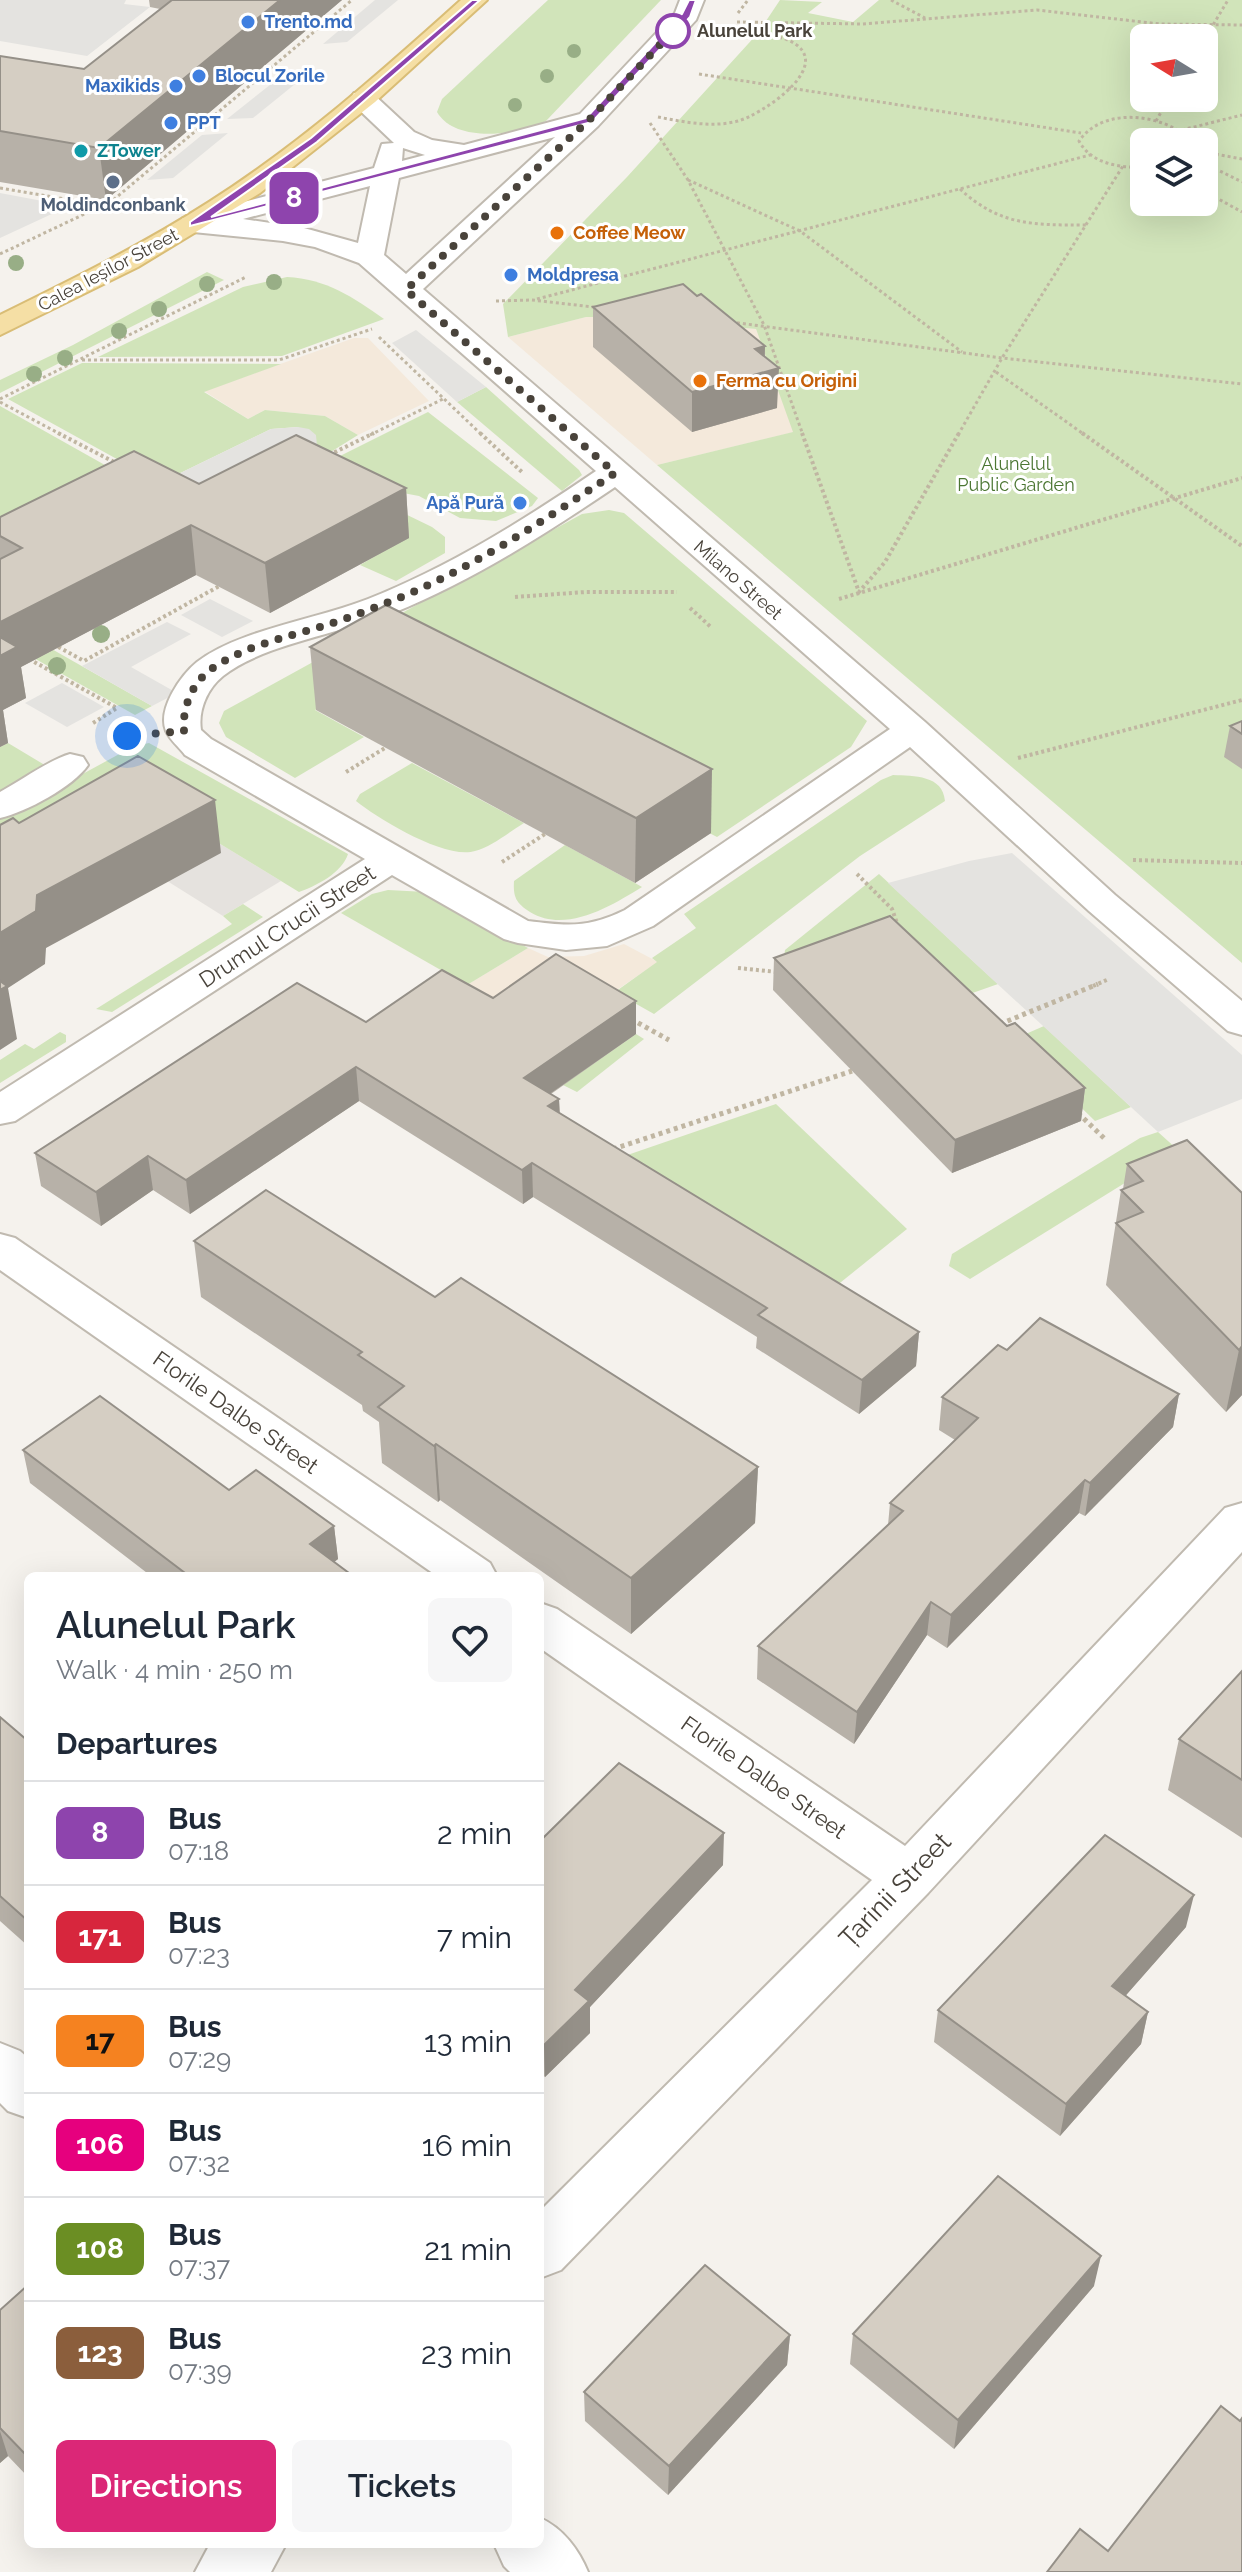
<!DOCTYPE html>
<meta charset="utf-8">
<style>
body{margin:0;font-family:Raleway,sans-serif;background:#f6f6f7;color:#1f2937;height:100vh;display:flex;flex-direction:column;font-size:30px;white-space:nowrap}
*{box-sizing:border-box;margin:0}
p{font-size:26px;color:#747a83}
.icon{flex:none;width:44px;height:44px;fill:none;stroke:currentColor;stroke-width:2;stroke-linecap:round;stroke-linejoin:round}
.map{position:relative;flex:1;overflow:hidden}
.panel{position:absolute;left:24px;top:1572px;width:520px;height:976px;display:flex;flex-direction:column;background:#fff;border-radius:12px;box-shadow:0 8px 32px #0002}
.panel>*{flex:none}
.badge{padding:0 16px;border-radius:12px;font-size:28px;line-height:52px}
.needle{width:52px;rotate:281deg}
.controls{position:absolute;left:1130px;top:24px;display:grid;gap:16px}
.controls a{display:grid;place-items:center;width:88px;height:88px;border-radius:12px;background:#fff;box-shadow:0 8px 32px #0002;font-size:40px}
.you{position:absolute;width:40px;height:40px;margin:-20px;border:6px solid #fff;border-radius:50%;background:#1a73e8;box-shadow:0 0 0 12px #1a73e833}
.map>.badge{position:absolute;translate:-50% -50%;box-shadow:0 0 0 4px #fff}
h2{padding:0 32px;font-size:30px;line-height:72px}
.round{display:grid;place-items:center;flex:none;width:84px;height:84px;border-radius:12px;background:#f6f6f7}
.overview{display:flex;align-items:center;justify-content:space-between;height:136px;padding:0 32px}
h1{font-size:38px;font-weight:600;line-height:60px}
.action{display:flex;gap:16px;margin-top:auto;padding:16px 32px}
.action a{flex:1;height:92px;border-radius:12px;background:#db2777;color:#fff;font-size:32px;font-weight:600;line-height:92px;text-align:center}
.action a+a{background:#f6f6f7;color:#1f2937}
ul{padding:0;list-style:none}
li{display:flex;align-items:center;gap:24px;height:104px;padding:0 32px;border-top:2px solid #e0e1e3}
li div{flex:1}
li b{display:block;font-size:30px}
li em{font-style:normal}
li .badge{min-width:88px;font-weight:700;text-align:center}
.map>svg:first-child{display:block}
</style>
<div class="map">
<svg width="1242" height="2572" viewBox="0 0 1242 2572">
<rect width="100%" height="100%" fill="#f5f2ed"/>
<g fill="#f4e9db">
<polygon points="586,317 617,317 756,329 794,432 657,465 508,337"/>
<polygon points="354,338 368,338 429,401 358,435 325,416 265,410 248,419 204,391"/>
<polygon points="624,944 658,962 552,1034 467,985 528,948 548,957 584,956"/>
</g>
<polygon fill="#e5e2de" points="148,800 281,881 223,916 89,832"/>
<g fill="#d1e4ba" fill-rule="evenodd">
<path d="M548,0H661L546,121C518,135 456,144 437,112L442,99Z"/>
<path d="M780,0L822,2L808,13L853,22L879,0H1242V963L657,465L793,432L756,329L617,317H586L508,337L503,304L627,177L758,33ZM1144,38H1204V98H1144ZM1144,142H1204V202H1144Z"/>
<polygon points="207,272 224,280 0,393 0,380 73,345"/>
<path d="M287,277C326,279 353,297 384,319L282,356L98,357L243,287Z"/>
<polygon points="82,363 281,364 204,392 248,419 265,410 325,416 358,435 321,458 298,427 271,429 168,479 144,474 8,399"/>
<polygon points="486,387 579,470 582,475 562,491 457,402"/>
<polygon points="0,406 144,487 0,569"/>
<polygon points="428,412 538,498 532,506 496,521 460,518 419,496 387,490 330,461"/>
<polygon points="329,477 432,527 445,537 445,553 396,581 360,565 408,537"/>
<polygon points="609,510 624,513 867,721 851,747 717,837 390,667 315,710 364,737 295,778 226,737 219,723 224,711 582,514"/>
<polygon points="6,623 152,706 135,715 0,639"/>
<polygon points="8,743 48,767 0,793 0,747"/>
<path d="M149,743L348,854C342,873 316,886 299,892L148,800L0,861V819L134,746Z"/>
<path d="M412,763L524,823C509,832 491,847 475,851C446,860 378,819 356,801L360,794Z"/>
<path d="M893,775C914,776 943,775 945,801L860,856L654,1014L615,992L657,962L652,958L696,928L684,914L881,780Z"/>
<path d="M565,845L635,883L642,887C611,906 566,934 530,912C516,903 513,897 514,881Z"/>
<polygon points="879,874 998,984 964,996 784,957 785,950"/>
<polygon points="388,890 426,892 528,948 467,985 341,913 372,894"/>
<polygon points="243,904 263,917 112,1012 96,1009 232,924 223,916"/>
<polygon points="1044,1026 1131,1107 1095,1121 1012,1040"/>
<polygon points="60,1032 66,1035 66,1042 0,1083 0,1060 25,1044 34,1049"/>
<polygon points="636,1034 644,1039 577,1092 563,1085"/>
<polygon points="776,1104 907,1229 815,1303 610,1161"/>
<polygon points="1158,1132 1178,1150 970,1279 949,1266 952,1254 1140,1138"/>
</g>
<g fill="#e4e3e0">
<polygon points="0,0 126,0 124,4 150,7 87,56 0,41"/>
<polygon points="375,0 398,0 347,42 323,44"/>
<polygon points="305,76 253,118 227,119 280,77"/>
<polygon points="228,133 173,178 147,180 202,135"/>
<polygon points="0,193 69,206 0,238"/>
<polygon points="416,330 486,387 457,402 392,343"/>
<polygon points="298,427 309,429 316,435 317,446 191,491 168,479 271,429"/>
<polygon points="210,599 253,621 222,637 181,615"/>
<polygon points="167,622 191,634 131,667 177,693 152,706 82,666"/>
<polygon points="62,683 104,707 67,727 25,703"/>
<polygon points="1012,853 1242,1055 1242,1099 1158,1132 888,883 969,861"/>
</g>
<g fill="none" stroke-linecap="round" stroke-linejoin="round">
<defs>
<g id="minor">
<path d="M680,0H704L696,20L598,126L423,289L925,722L1115,895L1242,1001V1035L1228,1031L1089,911L910,747L653,926L607,946L566,950L518,943L504,939L392,875L15,1121L0,1124V1092L365,859L185,755C179,747 170,740 166,731C157,709 181,675 197,662C238,630 318,619 368,599C449,567 524,520 596,471L359,263L315,247L283,241L193,232L183,230L179,224L183,218L215,217L217,209L374,168L382,144L394,143L354,105L350,99L354,93H372L414,132L432,140L464,145L580,114L675,13ZM555,137L406,274L384,255L399,178ZM403,148L425,155L402,161ZM370,186L358,243L304,228L243,219ZM615,487L890,729L625,910C589,928 568,926 528,921L211,739L201,730C198,710 207,689 223,676C263,644 343,633 393,613C472,581 544,535 615,487Z"/>
<path d="M70,754L83,757L88,765C73,787 26,812 0,818V792C20,781 51,759 70,754Z"/>
<polygon points="0,1234 15,1238 490,1563 497,1576 437,1576 0,1270"/>
<polygon points="1242,1503 1242,1552 928,1893 561,2270 540,2278 540,2211 872,1880 540,1648 540,1603 557,1609 905,1846 1225,1508"/>
<polygon points="0,2043 20,2051 28,2058 28,2118 8,2111 0,2103"/>
<path d="M540,2518C563,2528 579,2550 588,2572H510L504,2566L494,2544H540Z"/>
<polygon points="210,2544 286,2544 271,2572 195,2572"/>
</g>
<path id="major" d="M461,0H487L375,102L260,193L138,267L0,335V315C71,280 142,245 209,202C300,144 381,72 461,0Z"/>
</defs>
<use href="#minor" stroke="#c0bab0" stroke-width="4"/>
<use href="#major" stroke="#d9bd76" stroke-width="4"/>
<g stroke="#c0b6a2" stroke-width="3" stroke-dasharray="3 3" stroke-linecap="butt">
<polyline points="891,0 925,18"/>
<polyline points="738,13 748,0"/>
<polyline points="737,22 863,24 1037,10 1160,24 1242,25"/>
<polyline points="1204,40 1228,0"/>
<polyline points="699,74 1081,133"/>
<path d="M658,117C684,122 712,128 738,121C760,115 828,71 798,46C781,32 751,35 731,33"/>
<polyline points="1156,121 1169,98"/>
<polyline points="650,123 688,180 764,325 803,435"/>
<polyline points="1182,130 1242,115"/>
<polyline points="1204,152 1242,159"/>
<polyline points="1204,163 1242,182"/>
<path d="M1144,168C1120,167 1092,165 1079,141C1104,105 1165,114 1194,142"/>
<polyline points="688,180 800,231 962,352"/>
<polyline points="0,188 101,205"/>
<path d="M960,189C1000,226 1034,225 1086,225"/>
<polyline points="1204,191 1242,212"/>
<polyline points="0,254 112,201 352,0"/>
<polyline points="537,299 1090,155"/>
<polyline points="496,301 532,300 602,308"/>
<polyline points="731,322 1002,358 1242,384"/>
<polyline points="379,337 482,435"/>
<polyline points="82,360 279,360 372,329"/>
<polyline points="996,372 1085,435"/>
<polyline points="0,399 246,277"/>
<polyline points="0,402 62,435"/>
<polyline points="370,435 443,399"/>
<polyline points="958,435 1002,358 1123,166"/>
</g>
<g stroke="#c0b6a2" stroke-width="4" stroke-dasharray="3 3" stroke-linecap="butt">
<polyline points="58,433 116,463"/>
<polyline points="480,433 523,473"/>
<polyline points="802,433 859,592 885,562 959,433"/>
<polyline points="1082,433 1242,546"/>
<polyline points="329,455 374,433"/>
<polyline points="515,597 586,592 677,592"/>
<polyline points="839,599 1242,478"/>
<polyline points="690,608 712,628"/>
<polyline points="53,644 84,661 223,584"/>
<polyline points="29,659 117,708 93,723"/>
<polyline points="1018,758 1242,700"/>
<polyline points="346,772 385,748"/>
<polyline points="1133,860 1242,863"/>
<polyline points="502,862 545,834"/>
<polyline points="857,874 892,909 899,929"/>
<polyline points="738,968 777,972"/>
<polyline points="1093,986 1109,979"/>
</g>
<g stroke="#c0b6a2" stroke-width="5" stroke-dasharray="4 4" stroke-linecap="butt">
<polyline points="631,1019 669,1040"/>
<polyline points="1000,1024 1098,984"/>
<polyline points="1078,1113 1106,1140"/>
<polyline points="613,1149 852,1071"/>
</g>
<use href="#minor" fill="#fff" fill-rule="evenodd"/>
<use href="#major" fill="#f5dfa5" fill-rule="evenodd"/>
</g>
<g fill="#98ae86">
<circle cx="574" cy="51" r="7"/>
<circle cx="547" cy="76" r="7"/>
<circle cx="515" cy="105" r="7"/>
<circle cx="16" cy="263" r="8"/>
<circle cx="274" cy="282" r="8"/>
<circle cx="207" cy="284" r="8"/>
<circle cx="159" cy="309" r="8"/>
<circle cx="119" cy="331" r="8"/>
<circle cx="65" cy="358" r="8"/>
<circle cx="34" cy="374" r="8"/>
<circle cx="101" cy="634" r="9"/>
<circle cx="57" cy="666" r="9"/>
</g>
<g fill="#b7b1a8">
<polygon points="149,0 342,0 106,200 0,182 0,56 84,69 160,9 150,7"/>
<polygon points="593,307 765,346 765,357 777,408 692,432 593,347"/>
<polygon points="199,484 406,488 409,538 270,613 196,575 21,667 26,698 3,710 8,743 0,747 0,517"/>
<polygon points="310,647 711,833 635,883 316,710"/>
<polygon points="1242,721 1242,769 1224,757 1230,726"/>
<polygon points="774,958 1007,1026 1085,1088 1081,1121 952,1173 773,990"/>
<polygon points="493,998 636,1001 636,1034 551,1094 559,1099 560,1113 919,1332 916,1366 859,1414 756,1348 757,1337 533,1197 523,1204 359,1101 190,1214 153,1190 101,1226 41,1186 35,1153 366,1022"/>
<polygon points="1127,1164 1242,1193 1242,1395 1226,1412 1106,1285 1121,1190 1123,1189"/>
<polygon points="194,1241 435,1297 758,1467 755,1523 631,1634 440,1500 438,1502 382,1463 379,1422 363,1411 362,1405 201,1297"/>
<polygon points="1007,1350 1179,1394 1173,1427 1085,1516 1079,1513 947,1648 927,1635 854,1744 757,1679 758,1646 888,1525 890,1503 955,1440 939,1430 942,1397"/>
<polygon points="23,1450 229,1490 334,1526 338,1559 334,1562 353,1576 151,1576 30,1483"/>
<polygon points="1242,1671 1242,1838 1168,1790 1179,1739"/>
<polygon points="0,1717 28,1741 28,1946 0,1921"/>
<polygon points="540,1841 723,1865 590,2007 590,2033 545,2077 540,2073"/>
<polygon points="1186,1927 1125,1996 1148,2012 1141,2044 1060,2136 934,2042 938,2010"/>
<polygon points="28,2285 28,2477 8,2456 0,2463 0,2310"/>
<polygon points="1094,2286 954,2449 850,2364 853,2334"/>
<polygon points="790,2335 787,2365 668,2495 585,2421 584,2392"/>
</g>
<g fill="#959088">
<polygon points="280,0 342,0 106,200 99,148"/>
<polygon points="765,346 764,372 779,368 777,408 692,432 692,392 755,349"/>
<polygon points="406,488 409,538 270,613 265,563"/>
<polygon points="191,525 196,575 21,667 26,698 3,710 8,743 0,747 0,622"/>
<polygon points="712,769 711,833 635,883 636,818"/>
<polygon points="215,800 221,853 46,948 45,964 8,988 17,1039 0,1050 0,933 37,895"/>
<polygon points="636,1001 636,1034 525,1111 524,1078"/>
<polygon points="356,1067 359,1101 190,1214 186,1180"/>
<polygon points="1085,1088 1081,1121 952,1173 955,1140"/>
<polygon points="559,1099 560,1132 548,1106"/>
<polygon points="148,1156 153,1190 101,1226 96,1192"/>
<polygon points="532,1163 533,1197 523,1204 522,1170"/>
<polygon points="919,1332 916,1366 859,1414 862,1380"/>
<polygon points="1242,1346 1242,1395 1226,1412 1239,1350"/>
<polygon points="1179,1394 1173,1427 1085,1516 1090,1483"/>
<polygon points="436,1444 440,1500 438,1502 434,1446"/>
<polygon points="758,1467 755,1523 631,1634 631,1578"/>
<polygon points="1085,1480 1079,1513 947,1648 951,1615"/>
<polygon points="334,1526 338,1559 316,1576 310,1544"/>
<polygon points="931,1602 927,1635 854,1744 857,1712"/>
<polygon points="724,1833 723,1865 590,2007 590,2033 545,2077 544,2045 575,1990"/>
<polygon points="1194,1895 1186,1927 1106,2018 1112,1986"/>
<polygon points="1148,2012 1141,2044 1060,2136 1066,2104"/>
<polygon points="1101,2256 1094,2286 954,2449 958,2420"/>
<polygon points="790,2335 787,2365 668,2495 669,2466"/>
<polygon points="0,2431 8,2456 0,2463"/>
</g>
<g fill="#d5cec3" stroke="#959088" stroke-width="2">
<polygon points="172,0 280,0 99,148 0,131 0,56 84,69"/>
<polygon points="683,284 697,296 701,294 765,346 755,349 779,368 692,392 593,307"/>
<polygon points="296,435 406,488 265,563 191,525 0,622 0,559 22,548 0,536 0,517 134,451 199,484"/>
<polygon points="386,605 712,769 636,818 310,647"/>
<polygon points="0,637 17,647 0,656"/>
<polygon points="1242,721 1242,734 1230,726"/>
<polygon points="138,756 215,800 37,895 36,911 0,933 0,825 13,818 19,823"/>
<polygon points="890,916 1007,1026 1015,1023 1085,1088 955,1140 774,958"/>
<polygon points="556,954 636,1001 524,1078 559,1099 548,1106 919,1332 862,1380 758,1315 767,1308 532,1163 522,1170 356,1067 186,1180 148,1156 96,1192 35,1153 297,983 366,1022 442,970 493,998"/>
<polygon points="0,981 7,986 0,990"/>
<polygon points="1187,1140 1242,1193 1242,1346 1239,1350 1116,1223 1143,1212 1121,1190 1143,1181 1127,1164"/>
<polygon points="266,1190 435,1297 461,1278 758,1467 631,1578 436,1444 434,1446 378,1407 404,1386 358,1355 362,1352 194,1241"/>
<polygon points="1040,1318 1179,1394 1090,1483 1085,1480 951,1615 931,1602 857,1712 758,1646 903,1511 890,1503 978,1418 942,1397 998,1345 1007,1350"/>
<polygon points="100,1396 229,1490 256,1470 334,1526 310,1544 353,1576 189,1576 23,1450"/>
<polygon points="1242,1671 1242,1780 1179,1739"/>
<polygon points="0,1717 28,1741 28,1921 0,1896"/>
<polygon points="619,1763 724,1833 575,1990 589,2001 544,2045 540,2042 540,1841"/>
<polygon points="1105,1835 1194,1895 1112,1986 1148,2012 1066,2104 938,2010"/>
<polygon points="998,2176 1101,2256 958,2420 853,2334"/>
<polygon points="705,2265 790,2335 669,2466 584,2392"/>
<polygon points="28,2285 28,2457 0,2428 0,2310"/>
<polygon points="1221,2406 1240,2421 1242,2418 1242,2572 1047,2572 1080,2529 1108,2551"/>
</g>
<polygon fill="#8e44ad" stroke="#fff" stroke-width="2" points="472,0 480,0 317,142 211,217 586,118 682,14 689,0 696,0 690,17 592,122 190,226 190,222 311,138"/>
<g fill="none" stroke-linecap="round" stroke-linejoin="round">
<path stroke="#49433b" stroke-width="8" stroke-dasharray="0 14.4" d="M127,736L184,731C182,708 192,682 213,668C245,646 284,638 320,627C343,620 366,611 389,602C470,570 543,521 615,473L406,290L589,120L673,31"/>
</g>
<g fill="#3f7fe0" stroke="#fff" stroke-width="3">
<circle cx="248" cy="22" r="8"/>
<circle cx="199" cy="76" r="8"/>
<circle cx="176" cy="86" r="8"/>
<circle cx="171" cy="123" r="8"/>
<circle cx="511" cy="275" r="8"/>
<circle cx="520" cy="503" r="8"/>
</g>
<circle fill="#fff" stroke="#8e44ad" stroke-width="4" cx="673" cy="31" r="16"/>
<circle fill="#0f9aa8" stroke="#fff" stroke-width="3" cx="81" cy="151" r="8"/>
<circle fill="#5c6f8a" stroke="#fff" stroke-width="3" cx="113" cy="182" r="8"/>
<g fill="#e8710a" stroke="#fff" stroke-width="3">
<circle cx="557" cy="233" r="8"/>
<circle cx="700" cy="381" r="8"/>
</g>
<g text-anchor="middle" stroke-width="6" stroke-linejoin="round" paint-order="stroke">
<g font-size="18" font-weight="bold" fill="#366cbe" stroke="#fff" text-anchor="start">
<text x="264" y="28">Trento.md</text>
<text x="215" y="82">Blocul Zorile</text>
<text x="160" y="92" text-anchor="end">Maxikids</text>
<text x="187" y="129">PPT</text>
<text x="527" y="281">Moldpresa</text>
<text x="504" y="509" text-anchor="end">Apă Pură</text>
</g>
<g font-size="18" font-weight="bold" fill="#49433b" stroke="#fff" text-anchor="start">
<text x="697" y="37">Alunelul Park</text>
</g>
<g font-size="18" font-weight="bold" fill="#0d838f" stroke="#fff" text-anchor="start">
<text x="97" y="157">ZTower</text>
</g>
<g font-size="18" font-weight="bold" fill="#4e5e75" stroke="#fff">
<text x="113" y="211">Moldindconbank</text>
</g>
<g font-size="18" font-weight="bold" fill="#c56008" stroke="#fff" text-anchor="start">
<text x="573" y="239">Coffee Meow</text>
<text x="716" y="387">Ferma cu Origini</text>
</g>
<g font-size="18" fill="#49433b" stroke="#fff">
<text transform="translate(108 270) rotate(-28)" y="6">Calea Ieșilor Street</text>
<text transform="translate(738 580) rotate(41)" y="6">Milano Street</text>
</g>
<g font-size="18" fill="#4b7632" stroke="#fff">
<text x="1016" y="470">Alunelul<tspan x="1016" dy="21">Public Garden</tspan></text>
</g>
<g font-size="22" fill="#49433b" stroke="#fff">
<text transform="translate(287 926) rotate(-33)" y="8">Drumul Crucii Street</text>
<text transform="translate(236 1412) rotate(35)" y="8">Florile Dalbe Street</text>
<text transform="translate(764 1777) rotate(35)" y="8">Florile Dalbe Street</text>
</g>
<g font-size="26" fill="#49433b" stroke="#fff">
<text transform="translate(895 1890) rotate(-46)" y="9">Țarinii Street</text>
</g>
</g>
</svg>
<div class="controls">
<a><svg class="needle" viewBox="-14 -14 28 28"><path d="M0-13l5 13h-10z" fill="#e53935"/><path d="M0 13l5-13h-10z" fill="#747a83"/></svg></a>
<a><svg class="icon" aria-label="layers" viewBox="0 0 24 24"><path d="M12 4l9 5-9 5-9-5zM3 14l9 5 9-5"/></svg></a>
</div>
<div class="you" style="left:127px;top:736px"></div>
<b class="badge" style="left:294px;top:198px;background:#8e44ad;color:#fff">8</b>
<section class="panel">
<div class="overview"><div><h1>Alunelul Park</h1><p>Walk · 4 min · 250 m</p></div><a class="round"><svg class="icon" aria-label="heart" viewBox="0 0 24 24"><path d="M12 20l-8-8c-3-5 5-10 8-4 3-6 11-1 8 4z"/></svg></a></div>
<h2>Departures</h2>
<ul>
<li><span class="badge" style="background:#8e44ad;color:#fff">8</span><div><b>Bus</b><p>07:18</p></div><em>2 min</em></li>
<li><span class="badge" style="background:#d7263d;color:#fff">171</span><div><b>Bus</b><p>07:23</p></div><em>7 min</em></li>
<li><span class="badge" style="background:#f58220;color:#111">17</span><div><b>Bus</b><p>07:29</p></div><em>13 min</em></li>
<li><span class="badge" style="background:#e6007e;color:#fff">106</span><div><b>Bus</b><p>07:32</p></div><em>16 min</em></li>
<li><span class="badge" style="background:#6b8e23;color:#fff">108</span><div><b>Bus</b><p>07:37</p></div><em>21 min</em></li>
<li><span class="badge" style="background:#8b5e3c;color:#fff">123</span><div><b>Bus</b><p>07:39</p></div><em>23 min</em></li>
</ul>
<div class="action"><a>Directions</a><a>Tickets</a></div>
</section>
</div>
